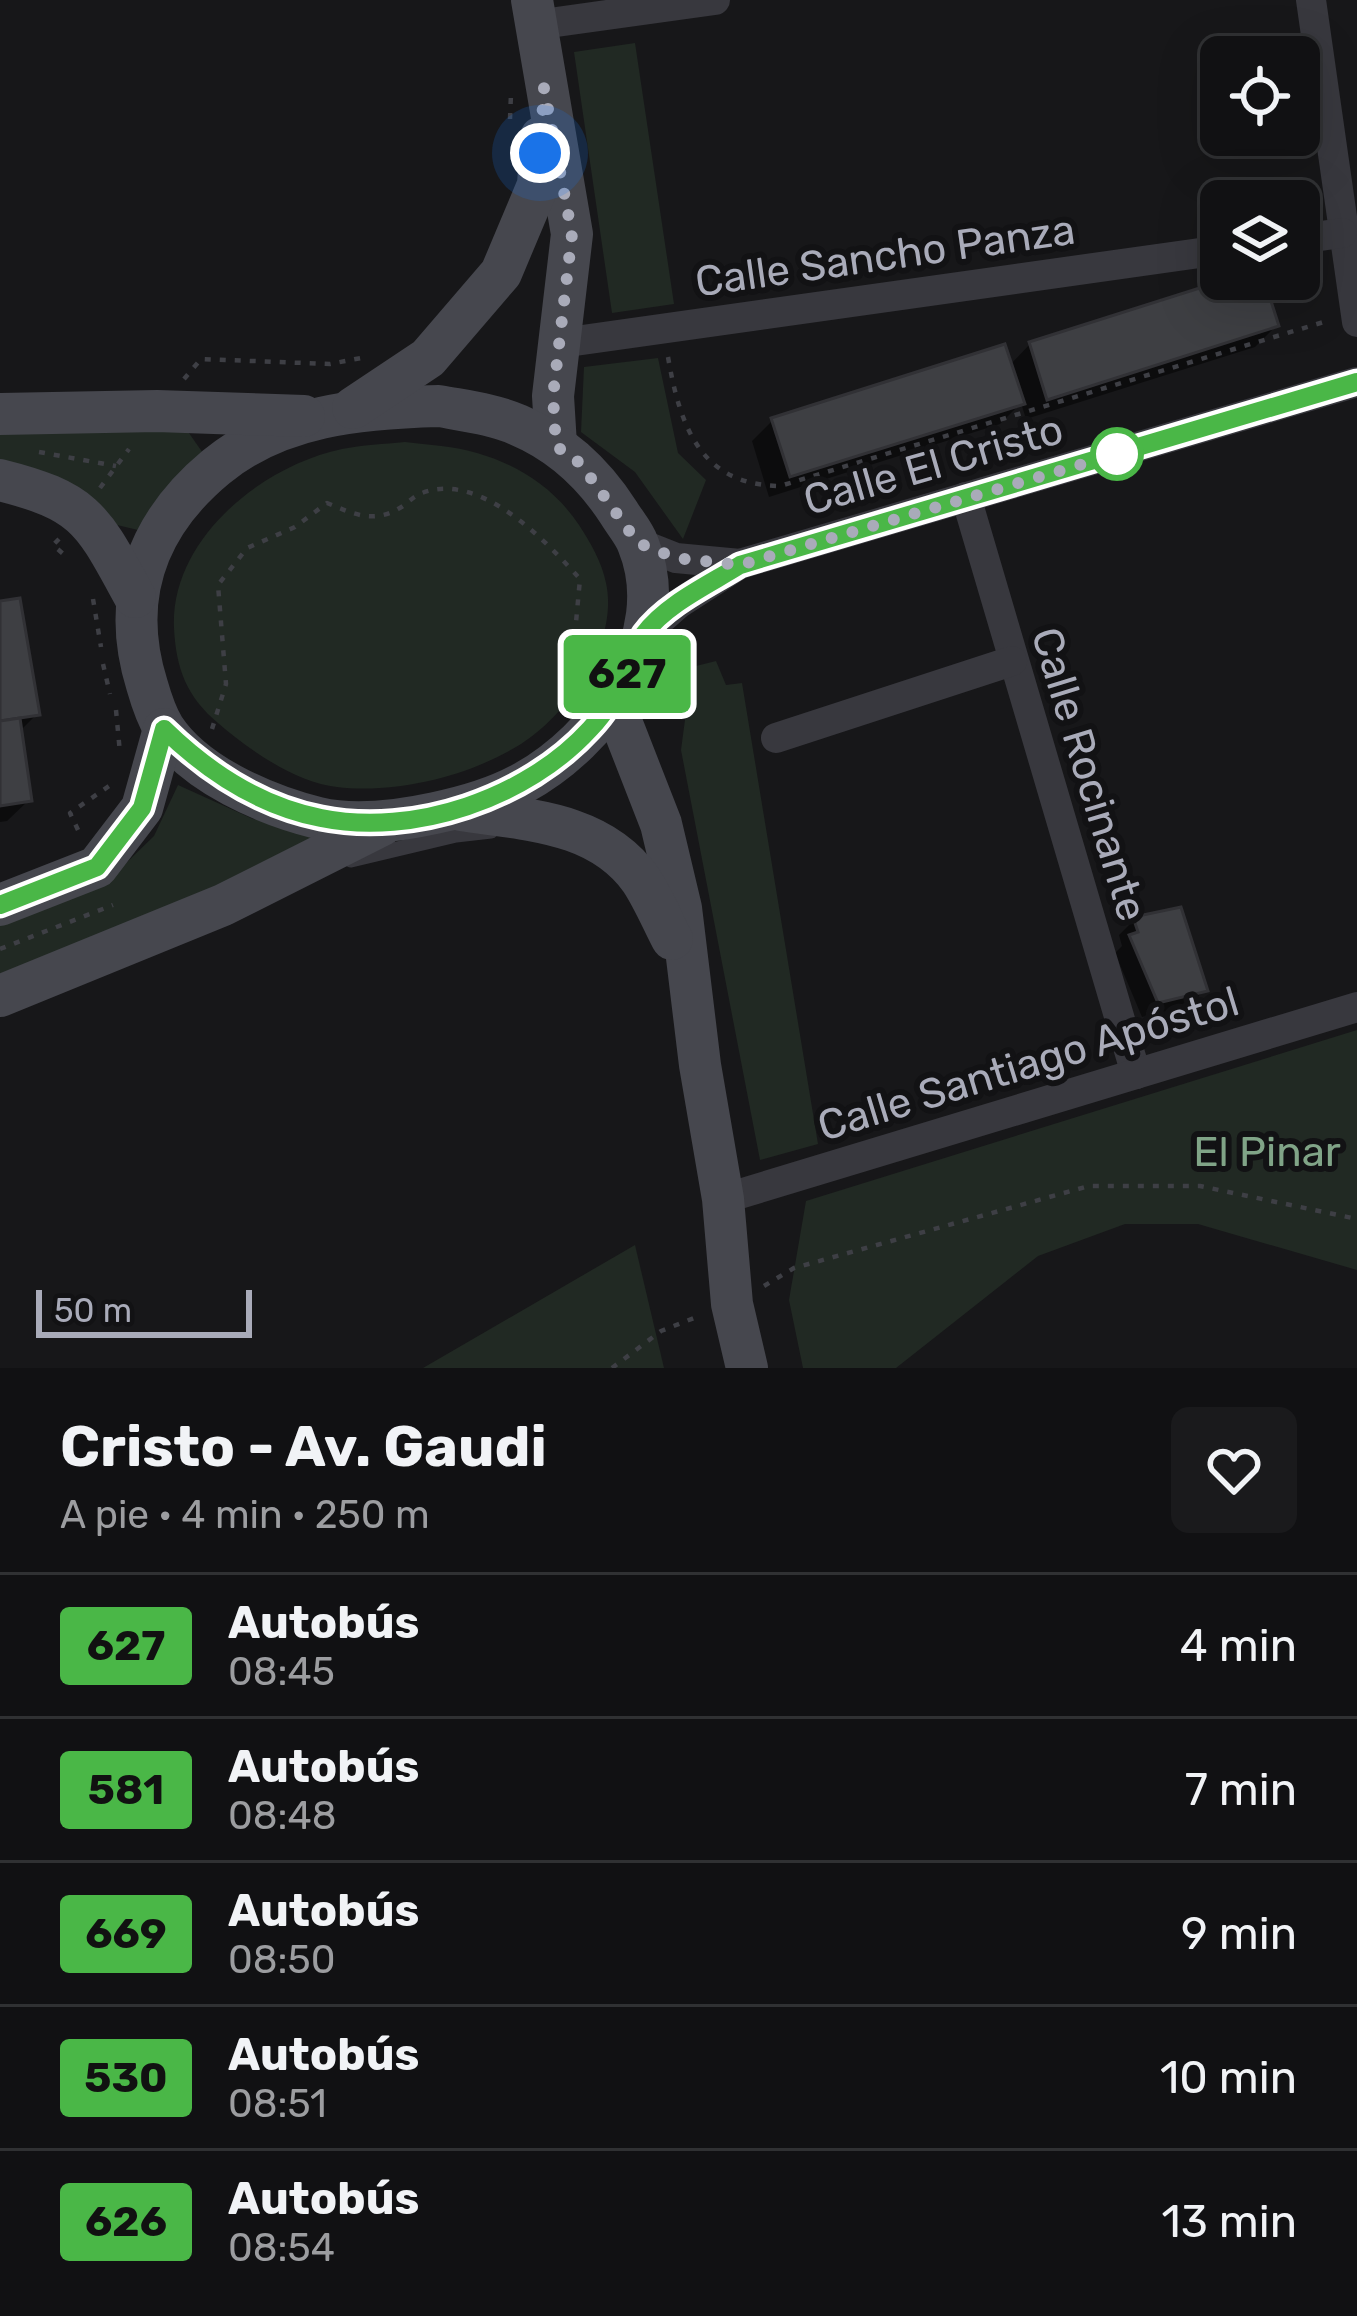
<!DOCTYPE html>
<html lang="es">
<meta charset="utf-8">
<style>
body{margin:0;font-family:Rubik,sans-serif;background:#1a1a1c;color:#f1f3f6;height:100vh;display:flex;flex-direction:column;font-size:45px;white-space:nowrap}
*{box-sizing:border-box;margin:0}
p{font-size:39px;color:#9c9da0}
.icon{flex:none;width:66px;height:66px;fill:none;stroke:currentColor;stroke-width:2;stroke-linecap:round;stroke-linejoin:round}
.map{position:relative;height:1368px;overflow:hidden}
.panel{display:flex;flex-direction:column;background:#111113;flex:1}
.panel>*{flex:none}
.badge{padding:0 24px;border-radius:9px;font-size:42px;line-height:78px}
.fabs{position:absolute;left:1200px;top:36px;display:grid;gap:24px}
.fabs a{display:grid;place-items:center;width:120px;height:120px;border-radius:18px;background:#111113;box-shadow:0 12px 48px #0002,0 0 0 3px #303133;font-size:60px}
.scale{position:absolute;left:36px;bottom:30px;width:216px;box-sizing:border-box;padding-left:12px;border:6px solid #a9abb9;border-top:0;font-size:33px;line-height:42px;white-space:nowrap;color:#a9abb9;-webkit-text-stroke:9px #121214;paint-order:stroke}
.you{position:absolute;width:60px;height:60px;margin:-30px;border:9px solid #fff;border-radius:50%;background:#1a73e8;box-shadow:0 0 0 18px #1a73e833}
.map>.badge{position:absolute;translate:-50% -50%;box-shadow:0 0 0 6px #fff}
.round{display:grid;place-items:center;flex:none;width:126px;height:126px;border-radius:18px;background:#1a1a1c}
.head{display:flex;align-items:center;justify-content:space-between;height:204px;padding:0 60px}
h1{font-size:57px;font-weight:700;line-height:90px}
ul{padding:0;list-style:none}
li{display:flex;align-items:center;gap:36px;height:144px;padding:0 60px;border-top:3px solid #303133}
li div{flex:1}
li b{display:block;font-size:45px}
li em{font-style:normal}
li .badge{min-width:132px;font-weight:700;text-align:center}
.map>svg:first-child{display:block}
</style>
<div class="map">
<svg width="1357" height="1368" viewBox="0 0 1357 1368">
<rect width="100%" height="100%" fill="#171719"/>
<g fill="#212923">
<polygon points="635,43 674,304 612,313 574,52"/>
<polygon points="658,358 678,453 706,480 683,539 635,472 581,432 584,367"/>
<polygon points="184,426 205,456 138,530 117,525 0,463 0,427"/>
<path d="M405,442C428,445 455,446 477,453C519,465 555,489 579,525C590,542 602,562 606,583C619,642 569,713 521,744C470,776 397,794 337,787C296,783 248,749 218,723C187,697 176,669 174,628C170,540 261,466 342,449C362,445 384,444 405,442Z"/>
<polygon points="716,661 726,685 742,683 818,1144 760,1160 681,750 692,667"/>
<polygon points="178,785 253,819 346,838 0,974 0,915 122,867 154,836"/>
<polygon points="1357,1030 1357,1270 1198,1224 1125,1224 1038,1256 896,1368 803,1368 789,1300 806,1201"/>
<polygon points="635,1245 664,1368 423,1368"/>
</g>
<g fill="#0007">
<polygon points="1238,279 1261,279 1276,326 1255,347 1026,419 1021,403 1000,424 769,497 752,441 773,420 1009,366 1030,344"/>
<polygon points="0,604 37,714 19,732 29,800 7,821 0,822"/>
<polygon points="1134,920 1204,990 1189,1006 1142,1017 1115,953 1122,946 1119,935"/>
</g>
<g fill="#3e3f43" stroke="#313135" stroke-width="3">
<polygon points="1228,279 1264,279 1279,326 1047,400 1029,342"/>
<polygon points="1005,344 1025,404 790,477 771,418"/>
<polygon points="20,598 40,715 0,721 0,601"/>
<polygon points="20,718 32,801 0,806 0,721"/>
<polygon points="1181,907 1208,991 1158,1003 1129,935 1138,932 1133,917"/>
</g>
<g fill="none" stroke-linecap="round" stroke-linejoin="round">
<g stroke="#3e3f45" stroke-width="4.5" stroke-dasharray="6 9" stroke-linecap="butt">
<polyline points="510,119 511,94"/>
<path d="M668,357C680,426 700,485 780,486L1327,321"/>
<polyline points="184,379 201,359 330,364 361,358"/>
<polyline points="39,452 116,466"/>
<polyline points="100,488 129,449"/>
<polyline points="59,539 53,545 69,559"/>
<polyline points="93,599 101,647"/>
<polyline points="103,664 110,694"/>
<polyline points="116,710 120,753"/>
<path d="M212,729L226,684L218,585L247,548L295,527L327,503C352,513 372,524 398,509C406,505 413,496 422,493C480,471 545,540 580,579L574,644L597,658"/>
<polyline points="78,830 70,813 109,786"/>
<polyline points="0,949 113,905"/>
<polyline points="764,1286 794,1268 1089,1186 1200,1186 1357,1219"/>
<polyline points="612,1368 661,1331 699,1316"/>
</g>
<polyline stroke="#38383e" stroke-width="15" points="351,860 456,835 491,831"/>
<g stroke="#38383e" stroke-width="30">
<polyline points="1311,0 1357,322"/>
<polyline points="535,25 715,0"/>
<polyline points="1299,239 1342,233"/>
<polyline points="561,343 1221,250"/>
<polyline points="966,497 1136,1074"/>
<polyline points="638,543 676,558 740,564"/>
<polyline points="644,634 678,604 740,564 1357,382"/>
<polyline points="776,738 1012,661"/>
<polyline points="723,1199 1357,1007"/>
</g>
<g stroke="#46474e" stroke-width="42">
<polyline points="532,0 572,234 553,396 556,445"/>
<path d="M439,406C465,411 493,414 518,425C561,443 594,474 619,513C625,523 634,533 638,544C676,637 601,741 521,784C495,798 464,807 435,813C398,821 356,827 318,818C266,805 195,775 164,728C156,715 151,699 147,685C120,599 146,525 216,467C279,415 361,408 439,406Z"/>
<polyline points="353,408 428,358 501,273 538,185 541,137"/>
<polyline points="0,414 157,411 304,416"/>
<path d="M0,480C88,502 93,521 135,597"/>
<polyline points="613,701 661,824 681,908 700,1065 723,1199 732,1304 747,1368"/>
<path d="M461,810C526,820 599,821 641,880C653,898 662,920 672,939"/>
<polyline points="0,905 97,867 142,808 164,729"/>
<polyline points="0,996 223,905 382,825"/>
</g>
</g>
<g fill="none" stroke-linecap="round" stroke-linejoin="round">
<defs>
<path id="line" d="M0,905L97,867L142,808L164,729C208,772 260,806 321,818C414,837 527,798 590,729C607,711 619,691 630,668C634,658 637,644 644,634C666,604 710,584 740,565L1357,382"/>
</defs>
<use href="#line" stroke="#fff" stroke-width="27"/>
<use href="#line" stroke="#4ab747" stroke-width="18"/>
<polyline stroke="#a9abb9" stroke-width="12" stroke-dasharray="0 21.6" points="540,153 544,88 572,234 553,396 556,446 580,463 638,543 676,558 740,565 1117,454"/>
</g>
<circle fill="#fff" stroke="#4ab747" stroke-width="6" cx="1117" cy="454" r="24"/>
<g text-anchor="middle" stroke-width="12" stroke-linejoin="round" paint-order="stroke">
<g font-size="42" fill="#a9abb9" stroke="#121214">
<text transform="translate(885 255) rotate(-8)" y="15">Calle Sancho Panza</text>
<text transform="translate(933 464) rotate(-16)" y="15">Calle El Cristo</text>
<text transform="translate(1090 774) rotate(73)" y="15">Calle Rocinante</text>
<text transform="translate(1028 1063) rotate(-17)" y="15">Calle Santiago Apóstol</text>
</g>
<g font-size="42" fill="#80a487" stroke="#121214">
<text x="1267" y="1166">El Pinar</text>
</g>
</g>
</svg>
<div class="fabs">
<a><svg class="icon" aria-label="locate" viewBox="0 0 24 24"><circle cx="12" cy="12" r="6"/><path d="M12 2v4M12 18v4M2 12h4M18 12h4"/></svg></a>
<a><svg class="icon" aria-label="layers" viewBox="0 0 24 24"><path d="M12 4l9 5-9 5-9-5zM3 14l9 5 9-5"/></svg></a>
</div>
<div class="scale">50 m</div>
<div class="you" style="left:540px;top:153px"></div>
<b class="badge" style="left:627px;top:674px;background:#4ab747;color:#111">627</b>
</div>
<section class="panel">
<div class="head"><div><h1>Cristo - Av. Gaudi</h1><p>A pie · 4 min · 250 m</p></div><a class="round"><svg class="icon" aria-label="heart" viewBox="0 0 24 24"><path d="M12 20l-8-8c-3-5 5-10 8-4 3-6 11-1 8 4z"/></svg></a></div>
<ul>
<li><span class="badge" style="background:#4ab747;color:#111">627</span><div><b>Autobús</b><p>08:45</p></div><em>4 min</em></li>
<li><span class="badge" style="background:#4ab747;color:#111">581</span><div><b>Autobús</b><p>08:48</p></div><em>7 min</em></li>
<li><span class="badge" style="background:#4ab747;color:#111">669</span><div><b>Autobús</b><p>08:50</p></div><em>9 min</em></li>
<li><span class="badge" style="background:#4ab747;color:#111">530</span><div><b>Autobús</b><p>08:51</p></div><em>10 min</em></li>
<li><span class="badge" style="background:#4ab747;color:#111">626</span><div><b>Autobús</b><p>08:54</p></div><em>13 min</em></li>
</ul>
</section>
